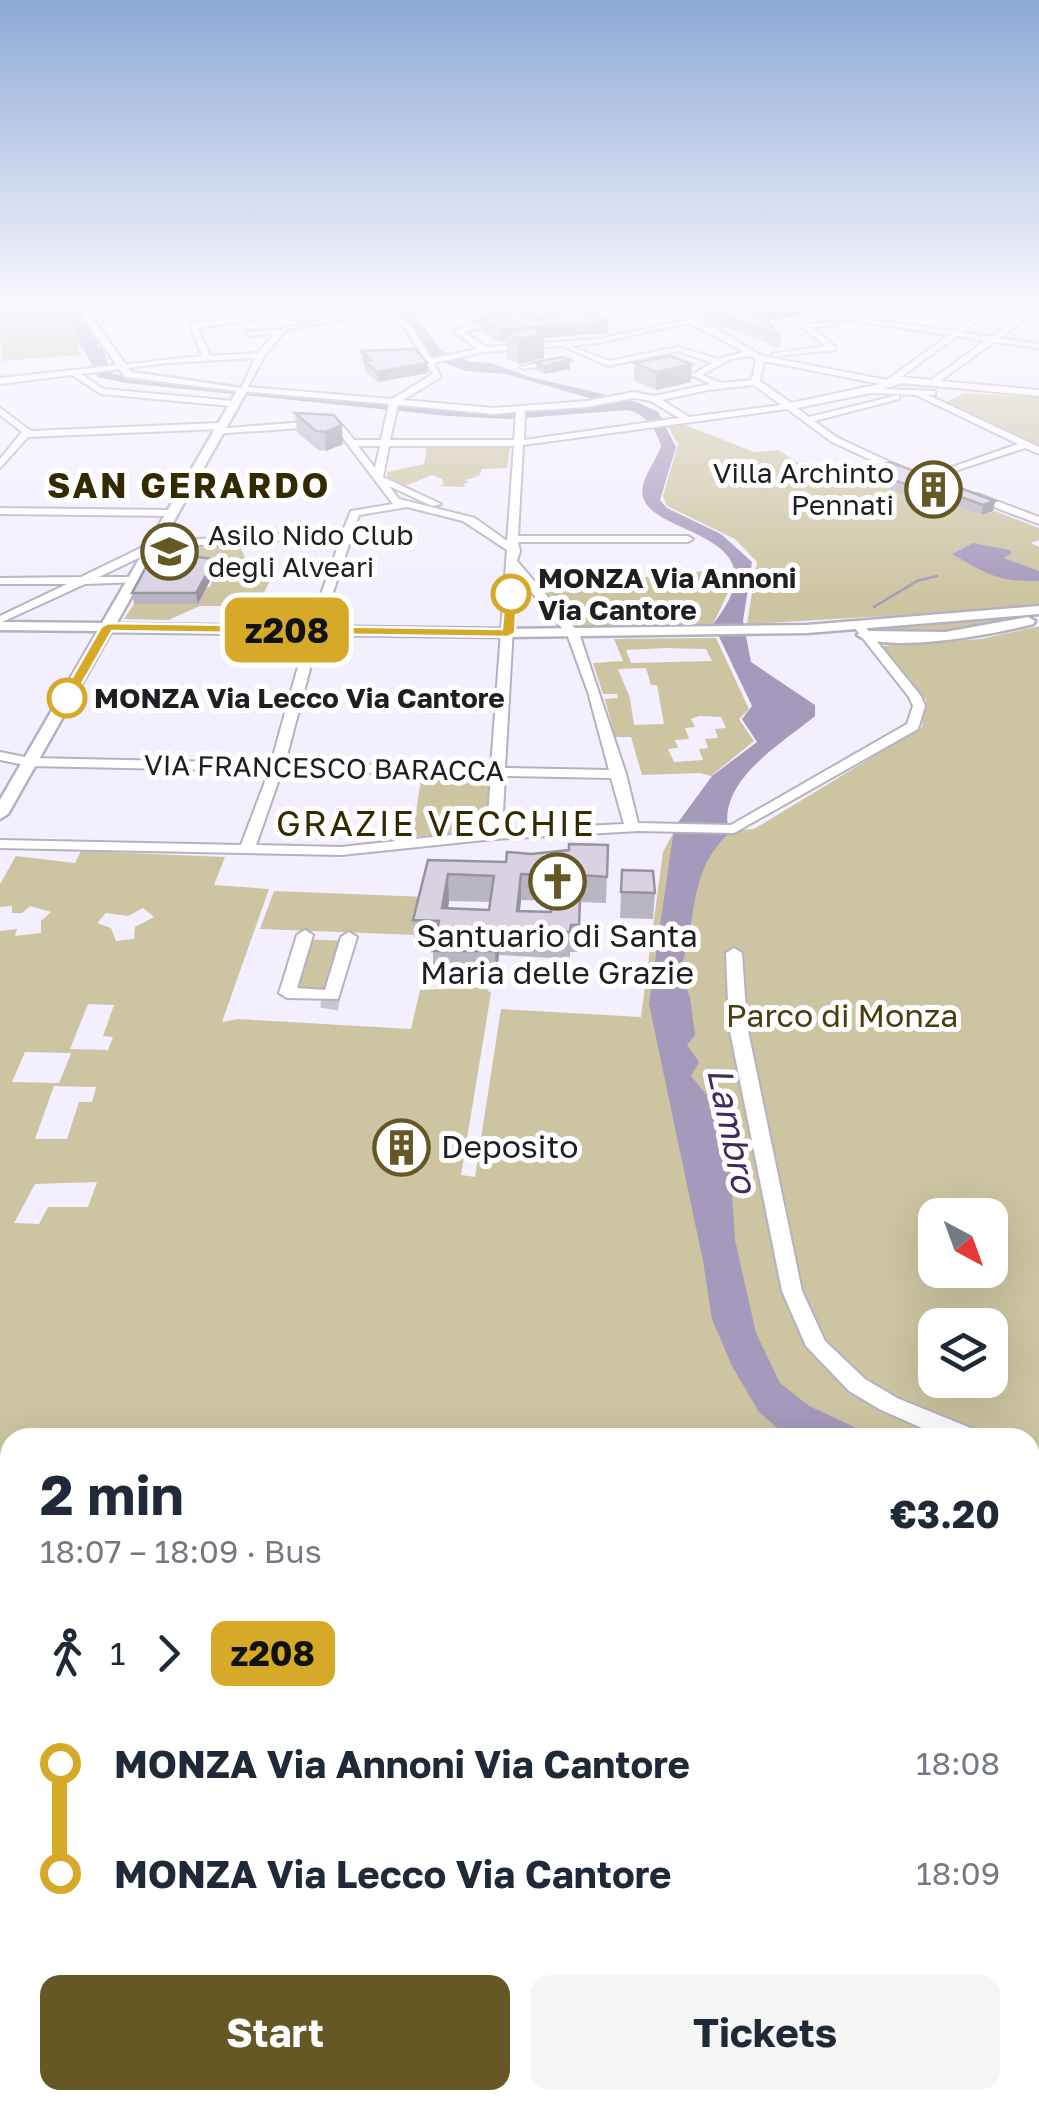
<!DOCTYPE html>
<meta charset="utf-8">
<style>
body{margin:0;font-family:"Golos Text",sans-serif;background:#f6f6f7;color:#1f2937;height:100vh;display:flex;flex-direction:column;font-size:38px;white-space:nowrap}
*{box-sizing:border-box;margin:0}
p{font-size:32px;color:#747a83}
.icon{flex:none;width:55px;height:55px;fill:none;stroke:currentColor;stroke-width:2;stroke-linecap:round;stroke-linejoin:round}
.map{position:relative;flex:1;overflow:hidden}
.drawer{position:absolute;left:0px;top:1428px;width:1040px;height:682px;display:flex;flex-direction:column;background:#fff;border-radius:30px 30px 0 0;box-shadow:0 10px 40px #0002}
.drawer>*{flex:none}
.badge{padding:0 20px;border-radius:15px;font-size:35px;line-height:65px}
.needle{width:65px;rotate:139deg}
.fabs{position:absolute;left:918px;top:1198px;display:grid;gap:20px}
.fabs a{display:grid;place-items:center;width:90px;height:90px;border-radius:20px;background:#fff;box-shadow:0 10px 40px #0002;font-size:50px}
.map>.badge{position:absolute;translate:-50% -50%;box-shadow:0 0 0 5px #fff}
.legs{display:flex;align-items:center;gap:15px;height:110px;padding:0 40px;font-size:32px}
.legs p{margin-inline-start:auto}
.overview{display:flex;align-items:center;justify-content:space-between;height:170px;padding:0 40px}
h1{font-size:55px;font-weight:700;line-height:75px}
.action{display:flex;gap:20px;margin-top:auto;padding:20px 40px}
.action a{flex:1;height:115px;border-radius:20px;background:#665825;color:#fff;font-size:40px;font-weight:700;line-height:115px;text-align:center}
.action a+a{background:#f6f6f7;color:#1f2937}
ul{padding:0 40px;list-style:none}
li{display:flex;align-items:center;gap:35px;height:110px;font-size:38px}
li i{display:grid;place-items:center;width:15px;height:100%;margin:0 12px;background:currentColor}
li i::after{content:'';width:25px;height:25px;margin:-12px;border:8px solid;border-radius:50%;background:#fff}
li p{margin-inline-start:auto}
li:first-child i{background:linear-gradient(#0000 50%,currentColor 0)}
li:last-child i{background:linear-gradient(currentColor 50%,#0000 0)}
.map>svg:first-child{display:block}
</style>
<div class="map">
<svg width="1039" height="2109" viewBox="0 0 1039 2109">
<rect width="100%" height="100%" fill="#f4efff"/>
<g fill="#cdc4a1" fill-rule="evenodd">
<polygon points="59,305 83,347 77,348 81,355 1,361 0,312"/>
<polygon points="964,393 1039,397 1039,447 944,403"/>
<polygon points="683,424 754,452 778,450 814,473 867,465 897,476 867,480 923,501 932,498 981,515 995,511 1039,528 1039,540 1031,543 1039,547 1039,607 747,624 757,562 735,539 667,506 663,496 678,444 667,425"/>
<polygon points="416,446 510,447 507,468 482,469 479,476 466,480 469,483 463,484 466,487 437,486 444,484 442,479 432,475 405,486 388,480 387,472 424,464 427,449"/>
<polygon points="239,544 247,562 278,565 257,606 200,606 168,620 124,619 134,604 198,603 195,587 210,587 216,570 174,561 180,546"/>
<polygon points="733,568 735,578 713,624 578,628 545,593 597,583 604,588 632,585 629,579"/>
<polygon points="1039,613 946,633 871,629 871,627"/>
<path d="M1039,626V2109H0V931L17,929L15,936L41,933V921L51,912L30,906L22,913H12V906L0,907V884L16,856L75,863L81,851L225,857L214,885L269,889L222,1022L238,1019L411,1029L420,990L484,987L491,993L461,1175L475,1177L501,1009L641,1017L663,852L672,835L754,829L922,727L926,700L882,646L981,639ZM143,908L154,917L135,927L134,939L116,941L111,928L97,923L106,913L128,916ZM88,1004L114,1005L103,1036L113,1037L108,1050L70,1049ZM25,1052L71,1053V1054L59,1083L12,1082ZM54,1086L96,1087L92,1102H79L67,1139H35ZM97,1182L88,1207H48L39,1224L14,1223L35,1184ZM935,1215H990V1270H935ZM935,1325H990V1380H935ZM10,1438H1030V2100H10Z"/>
<path d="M716,638L749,709L739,719L754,741L711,776L700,773L642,775L631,737H615L605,699L618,698L617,694H603L593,663L623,661L614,639ZM665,648L706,649L712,661L631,663L626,650ZM646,668L651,685H657L664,724L634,725L630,698L618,669ZM699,716L721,717L726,728L715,729L718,738L705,739L708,748L699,749L703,760L674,762L668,749L678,748L675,740L689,739L685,728L695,727L691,719Z"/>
<polygon points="422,773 489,775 486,830 412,837"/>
<polygon points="274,891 427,897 417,935 260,929"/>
<polygon points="301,939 350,941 335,998 283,996"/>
</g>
<g fill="#a599bc">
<path d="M59,302H71L100,343L96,346L102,347L112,373L135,380L501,414L603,402L505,374L466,371L436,360L393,306L396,302H413L412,312L442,351L471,362L492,363L526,376L637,402L658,412L676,447L660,500L667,508L721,534L752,562L743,621L751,662L815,705V716C780,745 716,781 729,833C687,872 698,921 680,971L690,997L695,1035L687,1045L699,1062L691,1076L720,1111L730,1165L735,1240L756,1333L780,1383L809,1406L876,1437L789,1438L759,1412L732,1366L712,1319L703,1261L649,1004L674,828L712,776L757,742L742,719L752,706L713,624C787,532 653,537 643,497C639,480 656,462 661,446C656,429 645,413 627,410L511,419L448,416L126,383L98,377Z"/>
<path d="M973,543L1009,550L1012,553L1004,558L1039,571V581C998,582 987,574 952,554Z"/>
</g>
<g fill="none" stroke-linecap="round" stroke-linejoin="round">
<polyline stroke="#a599bc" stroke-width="2.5" points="874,607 917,581 937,576"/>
<polyline stroke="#cac5d3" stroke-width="18" stroke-dasharray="18 9" stroke-linecap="butt" points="329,1009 331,997"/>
<defs>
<g id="minor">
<polygon points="51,302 70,302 0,312 0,308"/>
<polygon points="262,302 279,302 239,309 235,307"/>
<path d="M416,302H430L394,310L412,327L432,359L477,349L454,331L482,322L439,306V302H463L483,307L523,302L491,309L517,316V320L464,332L486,347L598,339L682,321L637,302H647L713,327L762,356L887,380L949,335L799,313L796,309L831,313L855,302H863L840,315L954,331L980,312L902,302L985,308L995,302H1002L962,332L991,337L1039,303V309L999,338L1039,344V348L994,342L940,381L1039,390V396L902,383L884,389L935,391V395H928L1039,447V454L1025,448L924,481V477L1018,444L916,395L871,393L797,408L809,417L899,395V399L814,421L838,438L905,469V473H899L832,442L787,409L523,445L518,536H688L693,539L688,542H518L520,551L517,561L579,633L626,774L638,823L731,825L907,724L913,706L909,697L854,627V623H862L921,696L925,706L918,729L734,833L639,831L494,839L341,855L0,848V840L241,845L269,771L30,766L0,760V752L30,758L271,763L308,631L342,535L232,544L158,546L157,549L99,577H135L139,578V582L85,584L0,623V616L67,584H0V578L81,577L157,540L232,538L344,528L351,511L393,504L337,430L317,427L213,434V430L216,429L317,421L343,426L354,440H381L389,404L240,391L255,358L168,363L81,374L103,389L234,401L231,406L101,394L72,375L0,384V378L202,356L190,324L256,315L259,319L198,328L210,356L258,353L274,334L248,336L245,332L278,329ZM456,304L504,317L491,320L451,305ZM387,311L406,330L433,374L392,399L248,387L264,356L286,330ZM689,323L744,352L718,359L678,347L609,361L570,346L598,343ZM957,336L985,341L931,380L901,377ZM563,346L608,366L678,351L712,363L691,375L710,384L654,396L634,392L587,401L494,408L403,400L441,377L434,363L484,352ZM750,356L756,359L752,380L722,383L702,375L731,359ZM764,361L880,384L791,403L760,381ZM754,385L781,405L689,417L662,400L708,390ZM634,398L651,401L679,418L524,440L525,411L587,407ZM398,405L494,414L516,412L514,440H390ZM358,446H380L375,468ZM389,446H514L507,541L475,518L399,499L389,486L432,506L441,504L383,477ZM407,507L463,521L507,550L491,767L285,763L320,631L359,515ZM516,574L567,634L588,692L609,770L505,768ZM282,771L491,775L487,831L341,847L256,845ZM505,776L611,778L624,824L502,830Z"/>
<polygon points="611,302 623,302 561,317 557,315"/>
<polygon points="835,321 838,325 811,327 835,346 835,350 775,356 771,354 825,346 800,325"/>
<polygon points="557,359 560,363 524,369 520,367"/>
<polygon points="0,408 31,431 219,423 224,426 219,429 28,437 0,468 0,459 22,432 0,415"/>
<polygon points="970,494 978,494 1039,517 1039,524 970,498"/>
<polygon points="0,508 173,510 178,513 173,516 0,514"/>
<polygon points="305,930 313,935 297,988 325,990 341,937 349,932 357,937 338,999 287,998 279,993 297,935"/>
<polygon points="734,948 742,953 747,1026 802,1291 825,1341 865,1379 897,1398 978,1431 981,1438 945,1438 881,1410 849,1391 806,1346 782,1291 729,1026 726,953"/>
<polygon points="1030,1453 1039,1456 1039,1476 1030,1472"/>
</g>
<g id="major">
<polygon points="73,302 81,302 131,372 248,389 116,624 508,629 807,625 1039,606 1039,614 807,633 508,637 111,632 8,814 0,819 0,800 98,631 0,630 0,622 102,623 237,391 125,377"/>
<path d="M1028,617L1035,621L1033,624C996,634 888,654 857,635L864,631L946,632Z"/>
</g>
</defs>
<use href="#minor" stroke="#b6b1c0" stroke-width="4"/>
<use href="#major" stroke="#b6b1c0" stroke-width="5"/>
<use href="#minor" fill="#fff" fill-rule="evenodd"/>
<use href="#major" fill="#fff" fill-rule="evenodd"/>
</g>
<g fill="#bab5c2" fill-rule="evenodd">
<polygon points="670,302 788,302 798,304 797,316 766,321 781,337 779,348 705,320 705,309 710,308 710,304 690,308"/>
<polygon points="539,318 608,333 544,338 544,358 519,364 506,358 506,342 500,342 480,332 480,320"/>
<polygon points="361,351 428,373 378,382 365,371"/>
<polygon points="536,362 570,369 544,374 536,371"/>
<polygon points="634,363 691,382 656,390 634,381"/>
<polygon points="295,413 343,444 326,451 318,450 297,432"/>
<polygon points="866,470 995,501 993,511 981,515 932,498 923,501 865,480"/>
<polygon points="178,550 189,556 215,559 216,569 198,604 134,604 132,593"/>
<path d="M608,845L606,903L580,902L578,952H570V959L499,955L496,978H433V947L415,946L413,920L428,860L506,862ZM521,900L552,901L551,912L520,911ZM449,901L490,902L489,910L448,909Z"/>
<polygon points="622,870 655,893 653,919 620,918"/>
</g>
<g fill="#97939e">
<polygon points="690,302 726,302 710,303 710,304 690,308"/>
<polygon points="798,304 797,316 756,323 757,311"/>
<polygon points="608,321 608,333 544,338 544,358 519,364 519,339 506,333 506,342 500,342 500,330"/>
<polygon points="570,360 570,369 544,374 544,366"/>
<polygon points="427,363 428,373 378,382 377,372"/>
<polygon points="692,364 691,382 656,390 656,372"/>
<polygon points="342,425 343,444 326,451 325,432"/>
<polygon points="934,487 932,498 923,501 924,491"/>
<polygon points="995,501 993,511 981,515 983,505"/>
<polygon points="215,559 216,569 198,604 196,593"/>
<polygon points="448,874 449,901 443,935 442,908"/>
<polygon points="521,874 521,900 518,929 517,911"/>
<polygon points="498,928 499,955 496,978 495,951"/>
</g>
<g fill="#d8d2e2" stroke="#97939e" stroke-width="2.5" fill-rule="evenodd">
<polygon points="714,302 788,302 798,304 757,311 781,337 705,309 720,306 710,303"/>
<polygon points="575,307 608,321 500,330 480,320 521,310 539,318"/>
<polygon points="532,328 544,333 519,339 506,333"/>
<polygon points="416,349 427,363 377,372 364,360 371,360 361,351"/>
<polygon points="670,356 692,364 656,372 634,363"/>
<polygon points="562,357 570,360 544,366 536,362"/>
<polygon points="295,413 334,415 342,425 325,432 316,431"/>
<polygon points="890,462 995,501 983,505 934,487 924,491 866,470"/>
<polygon points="161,539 177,539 172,550 188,550 186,556 215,559 196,593 132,593"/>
<path d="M569,844L608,845L607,877L581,875L579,925H571L570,932L498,928L495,951H432L439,921L413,920L428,860L506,862L507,852L531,854L569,850ZM448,874L494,876L489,910L442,908ZM521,874L555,875L551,912L517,911Z"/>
<polygon points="622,870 653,871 655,893 621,892"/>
</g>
<linearGradient id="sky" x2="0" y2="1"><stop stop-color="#8da9d6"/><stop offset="0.51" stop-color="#faf8ff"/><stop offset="1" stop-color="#faf8ff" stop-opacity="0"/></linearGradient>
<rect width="1039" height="597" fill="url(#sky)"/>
<polygon fill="#d7a928" stroke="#fff" stroke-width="2.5" points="511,590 517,594 515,633 508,637 112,631 72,701 60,698 101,627 108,623 502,629 505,594"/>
<defs>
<symbol id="building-ring" viewBox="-11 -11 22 22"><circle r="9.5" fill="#fff" stroke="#665825" stroke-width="1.5"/><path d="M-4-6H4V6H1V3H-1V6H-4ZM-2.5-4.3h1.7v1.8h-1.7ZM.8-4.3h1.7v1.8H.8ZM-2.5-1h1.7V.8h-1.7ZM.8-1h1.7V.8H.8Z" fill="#665825"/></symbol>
<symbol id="school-ring" viewBox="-11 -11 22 22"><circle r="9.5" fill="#fff" stroke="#665825" stroke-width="1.5"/><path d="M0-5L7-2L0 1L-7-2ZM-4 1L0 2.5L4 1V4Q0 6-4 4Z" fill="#665825"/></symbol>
<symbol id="church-ring" viewBox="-11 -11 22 22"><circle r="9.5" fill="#fff" stroke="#665825" stroke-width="1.5"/><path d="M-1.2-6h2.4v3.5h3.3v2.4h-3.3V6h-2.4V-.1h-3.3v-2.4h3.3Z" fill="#665825"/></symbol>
</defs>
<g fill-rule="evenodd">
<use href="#building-ring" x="902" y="458" width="63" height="63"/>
<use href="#school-ring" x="138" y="520" width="63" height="63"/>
<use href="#church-ring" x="526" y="850" width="63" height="63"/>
<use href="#building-ring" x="370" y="1116" width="63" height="63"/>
</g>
<g fill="#fff" stroke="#d7a928" stroke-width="5">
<circle cx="511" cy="594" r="18"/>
<circle cx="67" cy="698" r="18"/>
</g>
<g text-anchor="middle" stroke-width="10" stroke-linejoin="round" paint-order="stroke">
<g font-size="28" fill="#201e23" stroke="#fff" text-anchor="end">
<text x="894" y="483">Villa Archinto<tspan x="894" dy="32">Pennati</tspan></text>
<text x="208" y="545" text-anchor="start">Asilo Nido Club<tspan x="208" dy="32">degli Alveari</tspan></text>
</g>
<g font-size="28" font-weight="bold" fill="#201e23" stroke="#fff" text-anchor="start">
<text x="538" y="588">MONZA Via Annoni<tspan x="538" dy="32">Via Cantore</tspan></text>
<text x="94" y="708">MONZA Via Lecco Via Cantore</text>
</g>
<g font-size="28" fill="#201e23" stroke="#fff">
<text transform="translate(324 768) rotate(1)" y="10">VIA FRANCESCO BARACCA</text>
</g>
<g font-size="32" fill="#201e23" stroke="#fff">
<text x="557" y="947">Santuario di Santa<tspan x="557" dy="37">Maria delle Grazie</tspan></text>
<text x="441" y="1158" text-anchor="start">Deposito</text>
</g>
<g font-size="32" fill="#4a3e0f" stroke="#fff">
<text x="842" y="1027">Parco di Monza</text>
</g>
<g font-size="35" font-weight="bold" letter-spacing="2.5" fill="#342a00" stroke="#fff">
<text x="189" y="498">SAN GERARDO</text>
</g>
<g font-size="35" letter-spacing="2.5" fill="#342a00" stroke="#fff">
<text x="436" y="836">GRAZIE VECCHIE</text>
</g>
<g font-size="35" font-style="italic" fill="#3f2b5a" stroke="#fff">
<text transform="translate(732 1130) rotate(78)" y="12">Lambro</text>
</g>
</g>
</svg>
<div class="fabs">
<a><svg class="needle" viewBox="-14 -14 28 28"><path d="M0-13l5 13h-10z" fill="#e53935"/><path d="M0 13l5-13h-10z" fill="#747a83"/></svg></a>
<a><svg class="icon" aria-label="layers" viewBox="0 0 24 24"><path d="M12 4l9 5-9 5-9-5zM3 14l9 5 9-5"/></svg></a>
</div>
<b class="badge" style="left:287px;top:630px;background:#d7a928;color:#111">z208</b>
<section class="drawer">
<div class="overview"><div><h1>2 min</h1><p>18:07 – 18:09 · Bus</p></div><b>€3.20</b></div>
<div class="legs"><svg class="icon" aria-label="walk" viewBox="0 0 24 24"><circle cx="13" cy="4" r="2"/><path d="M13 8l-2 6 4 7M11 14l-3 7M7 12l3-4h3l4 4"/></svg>1<svg class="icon" aria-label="forward" viewBox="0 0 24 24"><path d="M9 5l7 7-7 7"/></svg><b class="badge" style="background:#d7a928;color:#111">z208</b></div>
<ul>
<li><i style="color:#d7a928"></i><b>MONZA Via Annoni Via Cantore</b><p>18:08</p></li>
<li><i style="color:#d7a928"></i><b>MONZA Via Lecco Via Cantore</b><p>18:09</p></li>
</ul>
<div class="action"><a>Start</a><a>Tickets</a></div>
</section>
</div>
